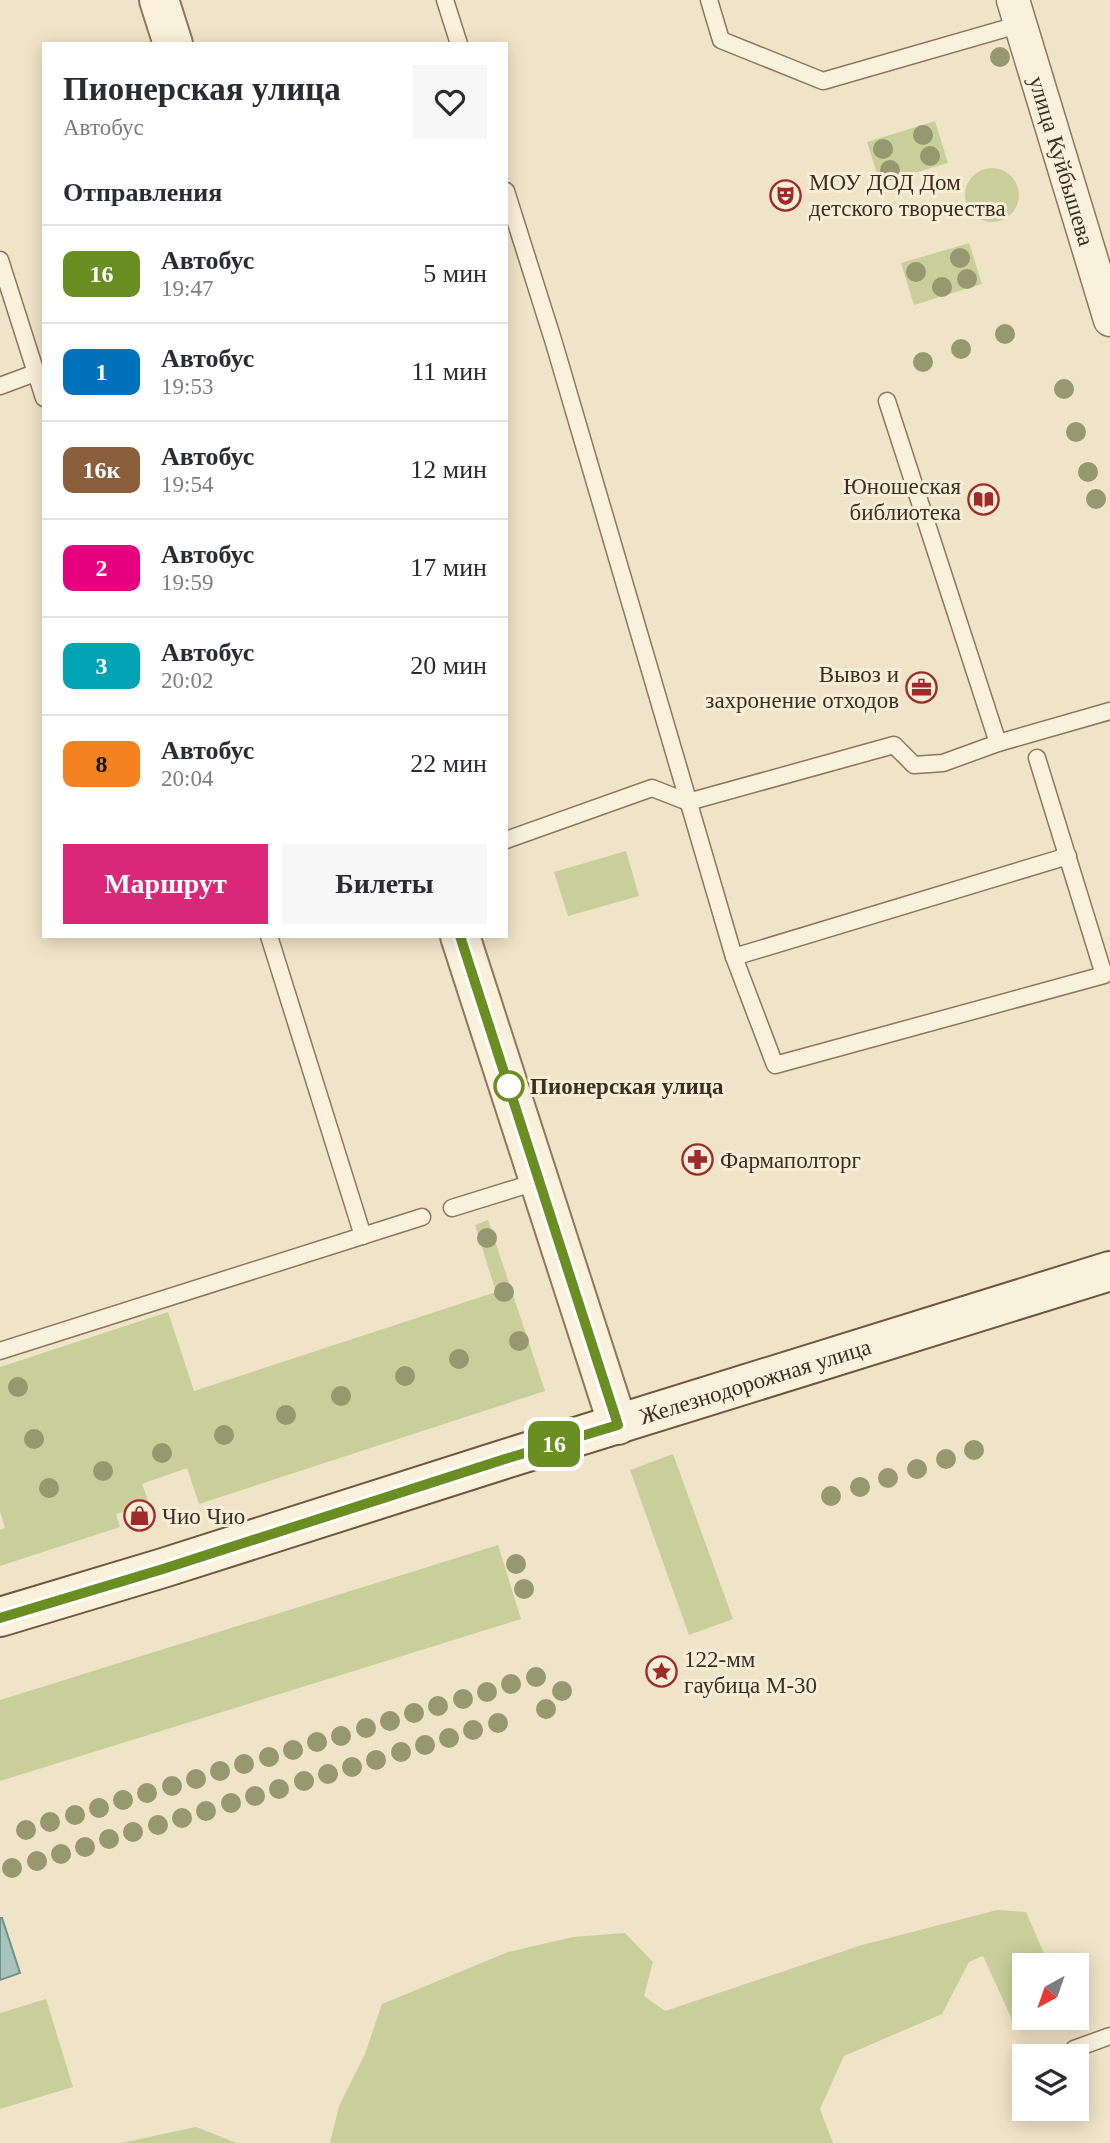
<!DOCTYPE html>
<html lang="ru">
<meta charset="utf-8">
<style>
body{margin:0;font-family:Georgia,serif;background:#f7f7f7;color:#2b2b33;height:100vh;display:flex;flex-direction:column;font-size:26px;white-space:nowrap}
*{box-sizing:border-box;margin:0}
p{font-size:23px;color:#7c7c81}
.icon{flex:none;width:38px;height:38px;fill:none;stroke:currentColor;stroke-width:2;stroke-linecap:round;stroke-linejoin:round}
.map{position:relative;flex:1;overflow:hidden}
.details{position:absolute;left:42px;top:42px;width:466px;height:896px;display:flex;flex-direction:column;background:#fff;border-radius:0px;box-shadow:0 4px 18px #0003}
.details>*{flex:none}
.badge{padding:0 14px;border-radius:10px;font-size:24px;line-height:46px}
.needle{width:46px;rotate:220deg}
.controls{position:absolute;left:1012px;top:1953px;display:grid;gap:14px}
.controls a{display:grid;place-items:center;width:77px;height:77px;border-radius:0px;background:#fff;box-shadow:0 4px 18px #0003;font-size:35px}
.map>.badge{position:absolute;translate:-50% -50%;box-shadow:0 0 0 4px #fff}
h2{padding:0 21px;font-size:26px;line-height:63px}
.round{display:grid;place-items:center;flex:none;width:74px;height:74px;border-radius:0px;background:#f7f7f7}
.summary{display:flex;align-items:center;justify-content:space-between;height:119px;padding:0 21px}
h1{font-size:33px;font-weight:600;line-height:52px}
.button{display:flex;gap:14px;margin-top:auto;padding:14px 21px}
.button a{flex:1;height:80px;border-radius:0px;background:#db2777;color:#fff;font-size:28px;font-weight:600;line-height:80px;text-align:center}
.button a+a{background:#f7f7f7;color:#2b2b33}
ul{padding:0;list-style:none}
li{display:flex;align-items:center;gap:21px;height:98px;padding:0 21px;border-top:2px solid #e1e1e2}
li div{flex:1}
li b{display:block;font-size:26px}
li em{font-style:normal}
li .badge{min-width:77px;font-weight:700;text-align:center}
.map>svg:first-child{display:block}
</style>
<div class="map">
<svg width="1110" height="2143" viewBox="0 0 1110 2143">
<rect width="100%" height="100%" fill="#f0e4c8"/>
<g fill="#c9cf9b">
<polygon points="935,121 948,163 880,183 867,142"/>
<circle cx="992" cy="195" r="27"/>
<polygon points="969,243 982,284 914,305 901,263"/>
<polygon points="626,851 639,896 568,916 554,872"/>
<polygon points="488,1220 545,1391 199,1504 187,1468 142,1484 149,1503 116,1514 120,1527 0,1566 0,1530 5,1528 0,1511 0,1367 168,1312 194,1391 496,1292 475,1225"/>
<polygon points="673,1454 733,1619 689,1635 630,1470"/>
<polygon points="498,1545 521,1619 0,1781 0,1700"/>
<polygon points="997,1910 1026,1912 1049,1965 1024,1965 1024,2018 1050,2018 1046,2024 1015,2026 983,1956 969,1962 942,2014 844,2056 820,2109 833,2143 330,2143 339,2106 365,2054 382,2004 508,1952 573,1937 625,1933 653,1962 644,1996 665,2011 862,1945"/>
<polygon points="46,1999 73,2087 0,2109 0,2013"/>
<polygon points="196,2127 237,2143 121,2143"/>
</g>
<polygon fill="#a9c4bc" stroke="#6f938a" stroke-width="2" points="0,1918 2,1918 20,1973 0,1980"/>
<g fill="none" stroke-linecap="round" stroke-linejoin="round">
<defs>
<g id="service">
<polyline points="445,0 459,44"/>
<polyline points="709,0 721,40 823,81 1021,24"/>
<polyline points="506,191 554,343 734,957 775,1065 1104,975 1037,758"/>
<polyline points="0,260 44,398"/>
<polyline points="0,386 35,373"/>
<polyline points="887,401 998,743"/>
<polyline points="506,840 652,788 688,802 894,745 914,765 943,763 998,743 1110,711"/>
<polyline points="269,936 363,1236"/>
<polyline points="734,957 1068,856"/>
<polyline points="452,1208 539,1181"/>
<polyline points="0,1351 422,1217"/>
<polyline points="1074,2049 1110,2036"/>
</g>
<g id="minor">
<path id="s1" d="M1013,0L1110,320"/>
</g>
<g id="tertiary">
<polyline points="159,0 173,44"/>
<polyline points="460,936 618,1425"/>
</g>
<g id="secondary">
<path id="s2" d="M0,1617L163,1568L505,1459L1110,1271"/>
</g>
</defs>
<use href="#service" stroke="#8d765c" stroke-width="19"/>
<use href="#minor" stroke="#8d765c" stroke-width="35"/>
<use href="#tertiary" stroke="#8d765c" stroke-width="42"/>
<use href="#secondary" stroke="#6f573f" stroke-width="42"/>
<use href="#service" stroke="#faf1dc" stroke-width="16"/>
<use href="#minor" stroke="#faf1dc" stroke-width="32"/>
<use href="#tertiary" stroke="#faf1dc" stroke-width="38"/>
<use href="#secondary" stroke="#faf1dc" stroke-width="38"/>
</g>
<g fill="#96986f">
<circle cx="1000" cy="57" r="10"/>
<circle cx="923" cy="135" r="10"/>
<circle cx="883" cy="149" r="10"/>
<circle cx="930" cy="156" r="10"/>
<circle cx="890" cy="170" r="10"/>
<circle cx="960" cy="258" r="10"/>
<circle cx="916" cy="272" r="10"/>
<circle cx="967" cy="279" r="10"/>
<circle cx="942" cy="287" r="10"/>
<circle cx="1005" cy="334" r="10"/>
<circle cx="961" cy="349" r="10"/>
<circle cx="923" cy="362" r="10"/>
<circle cx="1064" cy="389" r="10"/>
<circle cx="1076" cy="432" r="10"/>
<circle cx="1088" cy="472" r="10"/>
<circle cx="1096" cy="499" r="10"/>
<circle cx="487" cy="1238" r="10"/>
<circle cx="504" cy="1292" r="10"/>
<circle cx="519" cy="1341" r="10"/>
<circle cx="459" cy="1359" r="10"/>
<circle cx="405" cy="1376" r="10"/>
<circle cx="18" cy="1387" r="10"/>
<circle cx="341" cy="1396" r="10"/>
<circle cx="286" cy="1415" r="10"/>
<circle cx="224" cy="1435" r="10"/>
<circle cx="34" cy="1439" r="10"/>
<circle cx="974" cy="1450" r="10"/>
<circle cx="162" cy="1453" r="10"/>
<circle cx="946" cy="1459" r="10"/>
<circle cx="917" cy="1469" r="10"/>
<circle cx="103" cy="1471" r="10"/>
<circle cx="888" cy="1478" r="10"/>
<circle cx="860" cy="1487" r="10"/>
<circle cx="49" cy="1488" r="10"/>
<circle cx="831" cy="1496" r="10"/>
<circle cx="516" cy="1564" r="10"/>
<circle cx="524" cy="1589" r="10"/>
<circle cx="536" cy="1677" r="10"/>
<circle cx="511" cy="1684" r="10"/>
<circle cx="562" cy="1691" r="10"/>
<circle cx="487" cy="1692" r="10"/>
<circle cx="463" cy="1699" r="10"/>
<circle cx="438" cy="1706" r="10"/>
<circle cx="546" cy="1709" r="10"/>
<circle cx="414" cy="1713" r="10"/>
<circle cx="390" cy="1721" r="10"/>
<circle cx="498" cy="1723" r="10"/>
<circle cx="366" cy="1728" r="10"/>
<circle cx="473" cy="1730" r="10"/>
<circle cx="341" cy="1736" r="10"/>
<circle cx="449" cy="1738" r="10"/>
<circle cx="317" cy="1742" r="10"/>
<circle cx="425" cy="1745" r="10"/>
<circle cx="293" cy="1750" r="10"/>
<circle cx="401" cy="1752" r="10"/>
<circle cx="269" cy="1757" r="10"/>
<circle cx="376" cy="1760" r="10"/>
<circle cx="244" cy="1764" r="10"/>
<circle cx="352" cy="1767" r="10"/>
<circle cx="220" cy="1771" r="10"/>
<circle cx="328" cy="1774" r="10"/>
<circle cx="196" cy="1779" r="10"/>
<circle cx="304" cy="1781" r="10"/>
<circle cx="172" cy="1786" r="10"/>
<circle cx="279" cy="1789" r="10"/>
<circle cx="147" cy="1793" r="10"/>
<circle cx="255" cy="1796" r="10"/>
<circle cx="123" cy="1800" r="10"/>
<circle cx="231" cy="1803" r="10"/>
<circle cx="99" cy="1808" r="10"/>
<circle cx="206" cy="1811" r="10"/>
<circle cx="75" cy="1815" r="10"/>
<circle cx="182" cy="1818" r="10"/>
<circle cx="50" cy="1822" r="10"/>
<circle cx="158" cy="1825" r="10"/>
<circle cx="26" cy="1830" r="10"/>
<circle cx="133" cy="1832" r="10"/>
<circle cx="109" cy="1839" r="10"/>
<circle cx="85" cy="1847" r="10"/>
<circle cx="61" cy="1854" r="10"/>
<circle cx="37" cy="1861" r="10"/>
<circle cx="12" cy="1868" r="10"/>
</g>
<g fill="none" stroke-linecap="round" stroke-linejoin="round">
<defs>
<polyline id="line" points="0,1618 163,1569 505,1459 618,1425 460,936"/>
</defs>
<use href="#line" stroke="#fff" stroke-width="16"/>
<use href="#line" stroke="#6b8e23" stroke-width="10"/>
</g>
<defs>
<symbol id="theatre-ring" viewBox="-11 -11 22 22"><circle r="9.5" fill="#f7eed8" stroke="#9e2a2b" stroke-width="1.5"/><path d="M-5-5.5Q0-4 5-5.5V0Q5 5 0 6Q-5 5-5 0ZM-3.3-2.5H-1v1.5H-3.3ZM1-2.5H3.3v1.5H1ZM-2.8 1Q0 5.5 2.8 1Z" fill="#9e2a2b"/></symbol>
<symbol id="library-ring" viewBox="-11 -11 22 22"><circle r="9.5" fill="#f7eed8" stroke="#9e2a2b" stroke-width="1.5"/><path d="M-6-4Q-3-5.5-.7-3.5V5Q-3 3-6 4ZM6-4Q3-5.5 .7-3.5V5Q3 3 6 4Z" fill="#9e2a2b"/></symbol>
<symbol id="office-ring" viewBox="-11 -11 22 22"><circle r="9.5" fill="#f7eed8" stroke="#9e2a2b" stroke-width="1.5"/><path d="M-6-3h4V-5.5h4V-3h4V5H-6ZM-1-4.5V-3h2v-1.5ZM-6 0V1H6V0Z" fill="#9e2a2b"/></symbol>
<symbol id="pharmacy-ring" viewBox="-11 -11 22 22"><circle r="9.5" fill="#f7eed8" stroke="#9e2a2b" stroke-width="1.5"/><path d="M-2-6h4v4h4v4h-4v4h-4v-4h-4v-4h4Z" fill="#9e2a2b"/></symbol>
<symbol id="shop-ring" viewBox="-11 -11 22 22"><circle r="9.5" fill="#f7eed8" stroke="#9e2a2b" stroke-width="1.5"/><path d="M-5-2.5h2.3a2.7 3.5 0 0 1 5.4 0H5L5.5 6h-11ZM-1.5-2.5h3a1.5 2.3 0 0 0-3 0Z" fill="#9e2a2b"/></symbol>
<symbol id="sight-ring" viewBox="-11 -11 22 22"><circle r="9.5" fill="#f7eed8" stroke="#9e2a2b" stroke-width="1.5"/><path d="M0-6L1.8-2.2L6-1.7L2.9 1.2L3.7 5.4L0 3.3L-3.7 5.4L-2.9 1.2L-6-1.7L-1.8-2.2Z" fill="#9e2a2b"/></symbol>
</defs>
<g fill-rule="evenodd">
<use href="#theatre-ring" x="768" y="178" width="35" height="35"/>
<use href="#library-ring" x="966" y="482" width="35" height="35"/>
<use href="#office-ring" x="904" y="670" width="35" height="35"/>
<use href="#pharmacy-ring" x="680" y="1142" width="35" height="35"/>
<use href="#shop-ring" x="122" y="1498" width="35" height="35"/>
<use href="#sight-ring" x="644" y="1654" width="35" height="35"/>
</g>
<circle fill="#fff" stroke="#6b8e23" stroke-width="3.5" cx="509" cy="1086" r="14"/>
<g text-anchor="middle" stroke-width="6" stroke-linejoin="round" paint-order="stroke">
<g font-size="23" fill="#3d2e20" stroke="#f7eed8">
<text dy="8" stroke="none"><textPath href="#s1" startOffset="168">улица Куйбышева</textPath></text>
<text dy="8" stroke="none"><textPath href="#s2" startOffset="791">Железнодорожная улица</textPath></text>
</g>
<g font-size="23" fill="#3d2e20" stroke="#f7eed8" text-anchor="start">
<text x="809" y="190">МОУ ДОД Дом<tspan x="809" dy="26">детского творчества</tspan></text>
<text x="961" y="494" text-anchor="end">Юношеская<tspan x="961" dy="26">библиотека</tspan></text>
<text x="899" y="682" text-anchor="end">Вывоз и<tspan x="899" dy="26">захронение отходов</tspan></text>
<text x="720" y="1168">Фармаполторг</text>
<text x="162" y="1524">Чио Чио</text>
<text x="684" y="1667">122-мм<tspan x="684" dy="26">гаубица М-30</tspan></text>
</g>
<g font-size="23" font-weight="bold" fill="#3d2e20" stroke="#f7eed8" text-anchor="start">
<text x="530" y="1094">Пионерская улица</text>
</g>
</g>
</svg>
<div class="controls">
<a><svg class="needle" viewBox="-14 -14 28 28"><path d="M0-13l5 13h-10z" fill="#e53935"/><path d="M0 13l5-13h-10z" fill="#7c7c81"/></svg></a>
<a><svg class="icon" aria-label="layers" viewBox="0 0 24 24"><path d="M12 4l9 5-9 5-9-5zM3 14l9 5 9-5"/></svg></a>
</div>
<b class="badge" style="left:554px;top:1444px;background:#6b8e23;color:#fff">16</b>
<section class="details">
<div class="summary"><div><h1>Пионерская улица</h1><p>Автобус</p></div><a class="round"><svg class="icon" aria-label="heart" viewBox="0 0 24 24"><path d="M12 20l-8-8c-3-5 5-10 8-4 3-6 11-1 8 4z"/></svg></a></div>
<h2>Отправления</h2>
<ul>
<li><span class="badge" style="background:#6b8e23;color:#fff">16</span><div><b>Автобус</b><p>19:47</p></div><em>5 мин</em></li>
<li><span class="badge" style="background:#0072bc;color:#fff">1</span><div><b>Автобус</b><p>19:53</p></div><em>11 мин</em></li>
<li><span class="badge" style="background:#8b5e3c;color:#fff">16к</span><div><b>Автобус</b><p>19:54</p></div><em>12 мин</em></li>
<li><span class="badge" style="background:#e6007e;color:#fff">2</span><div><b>Автобус</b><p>19:59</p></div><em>17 мин</em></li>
<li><span class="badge" style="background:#00a3b4;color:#fff">3</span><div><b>Автобус</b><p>20:02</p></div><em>20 мин</em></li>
<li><span class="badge" style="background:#f58220;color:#111">8</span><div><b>Автобус</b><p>20:04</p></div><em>22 мин</em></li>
</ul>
<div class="button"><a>Маршрут</a><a>Билеты</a></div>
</section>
</div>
